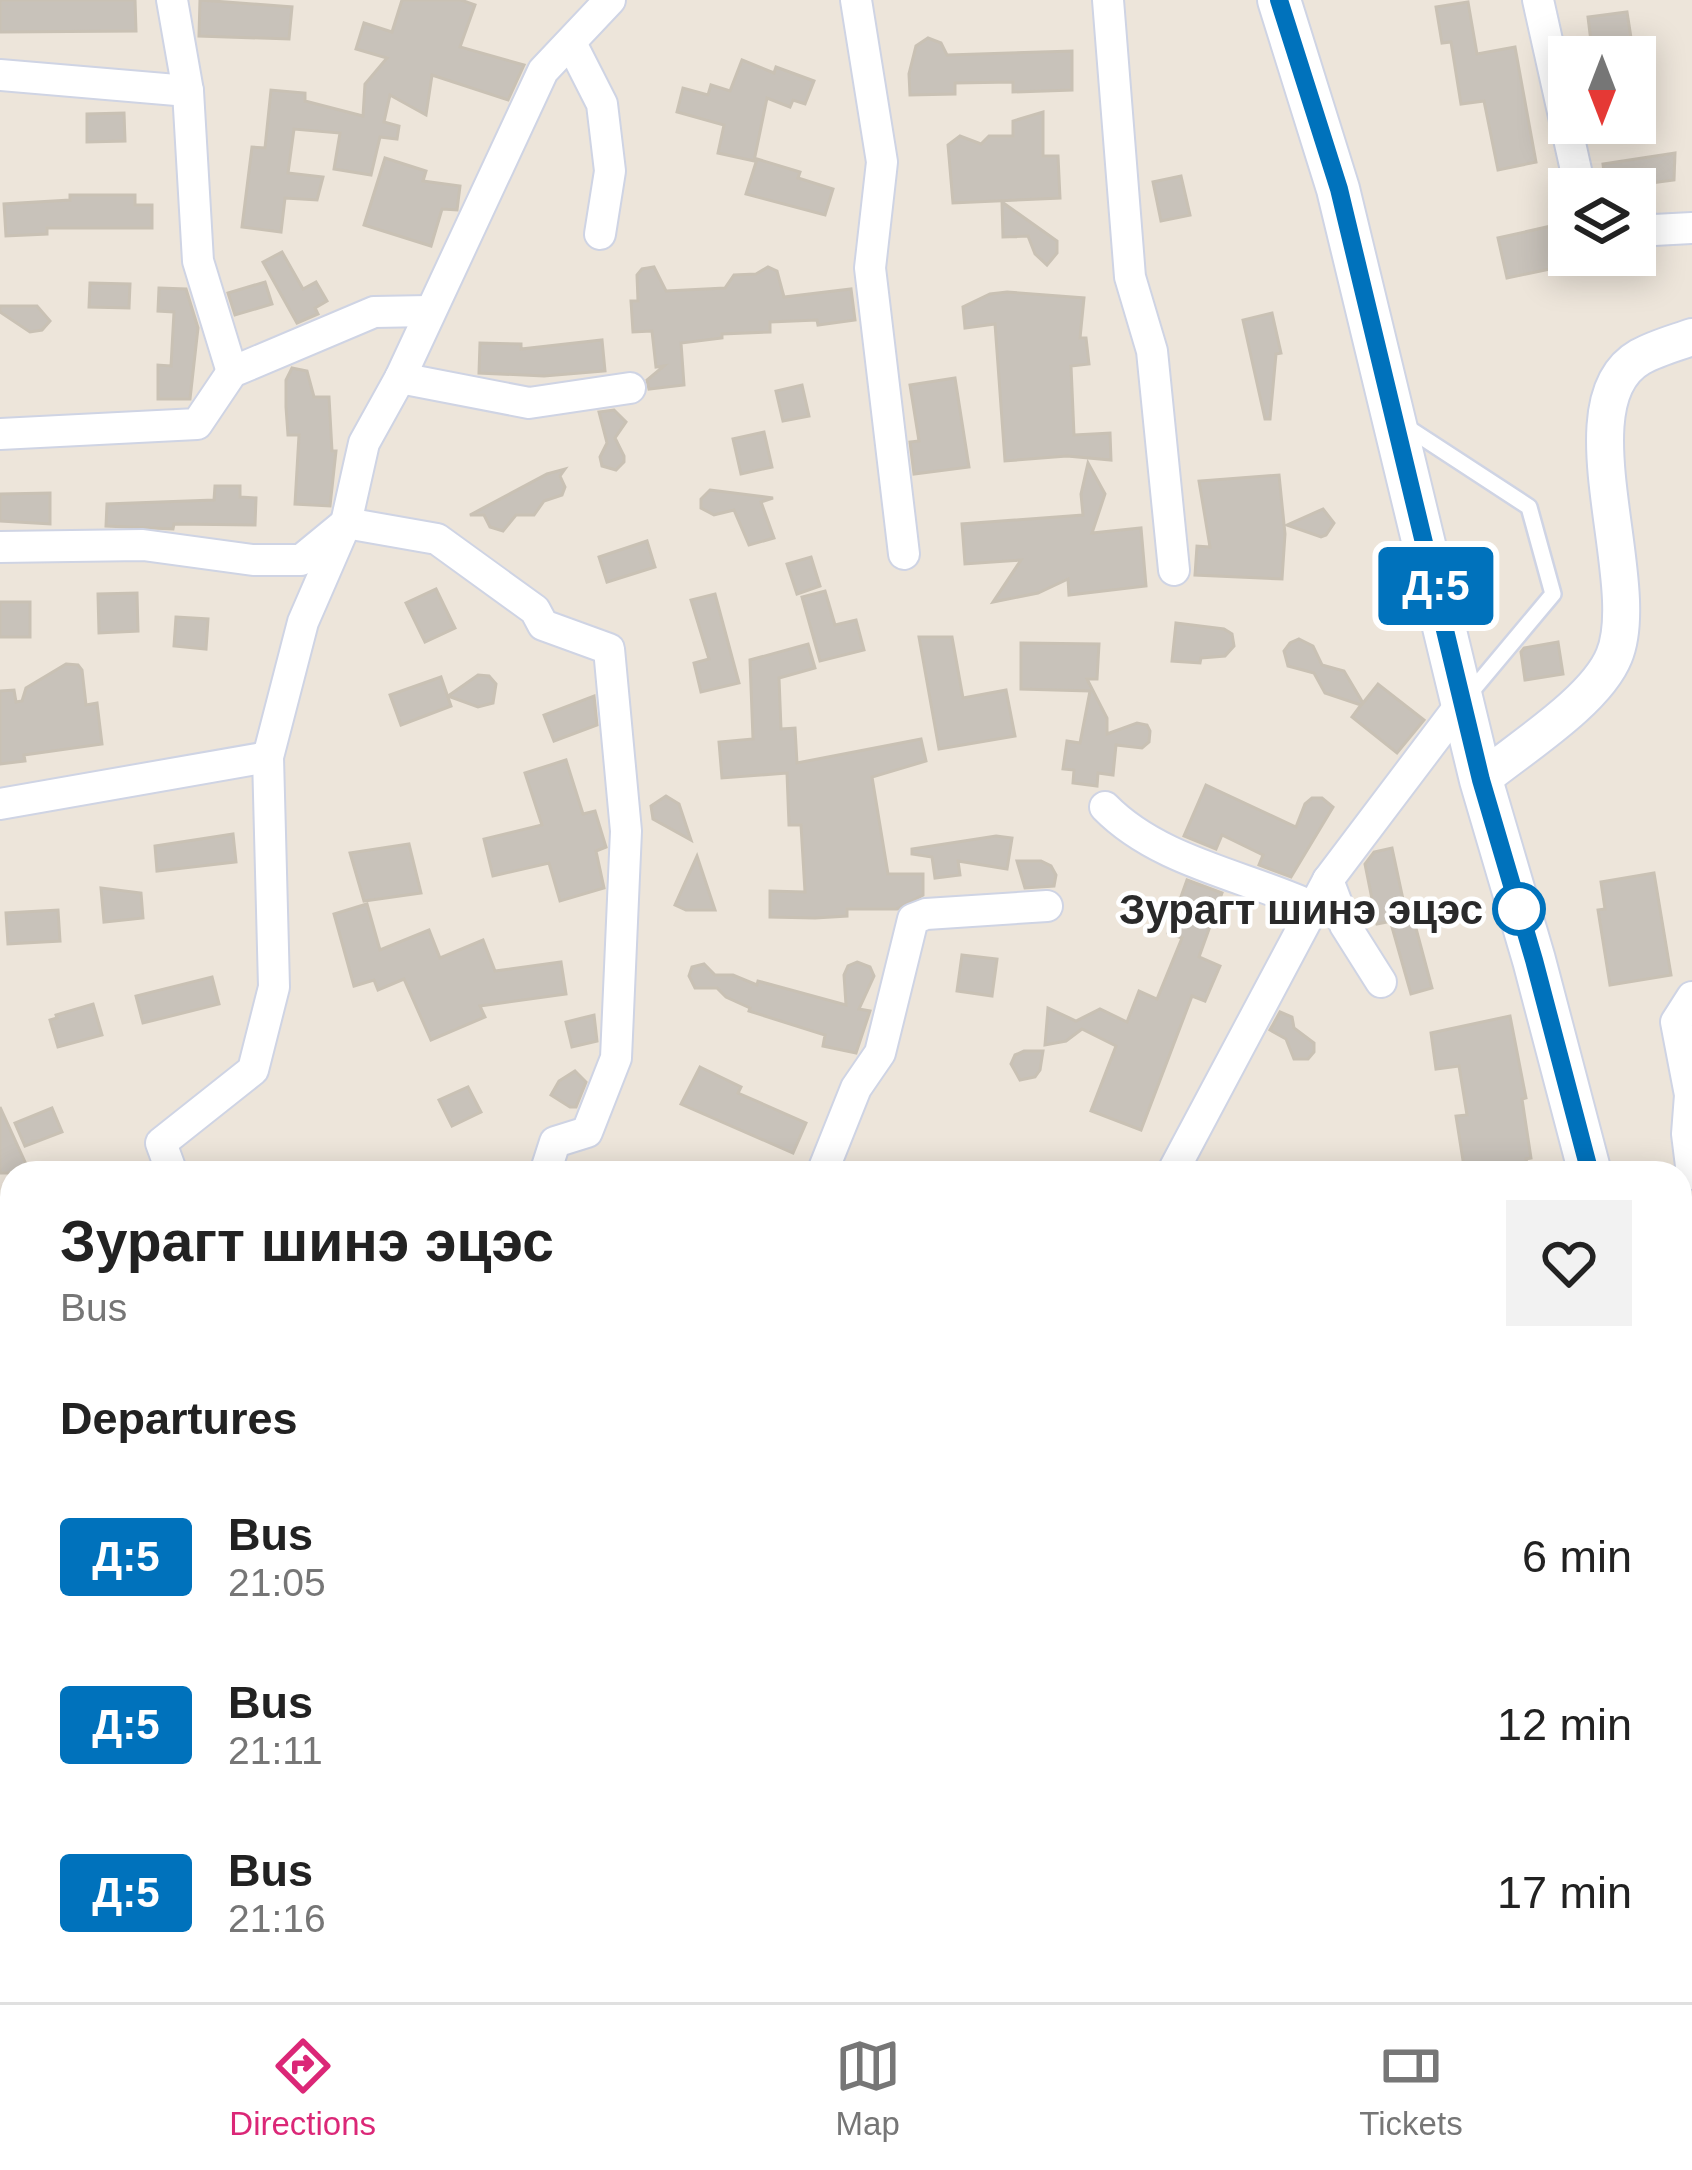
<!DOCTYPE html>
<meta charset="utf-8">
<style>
body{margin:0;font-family:Helvetica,sans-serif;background:#f2f2f2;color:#222;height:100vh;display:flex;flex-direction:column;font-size:45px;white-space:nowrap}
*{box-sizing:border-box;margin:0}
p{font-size:39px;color:#767676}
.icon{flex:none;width:66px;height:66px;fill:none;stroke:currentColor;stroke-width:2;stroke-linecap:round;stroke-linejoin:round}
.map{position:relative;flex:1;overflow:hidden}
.details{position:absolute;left:0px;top:1161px;width:1692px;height:843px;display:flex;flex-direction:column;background:#fff;border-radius:36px 36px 0 0;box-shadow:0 6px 30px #0003}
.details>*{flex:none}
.badge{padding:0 24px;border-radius:9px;font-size:42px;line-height:78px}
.needle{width:78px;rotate:180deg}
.buttons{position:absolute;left:1548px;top:36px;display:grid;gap:24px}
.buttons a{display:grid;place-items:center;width:108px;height:108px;border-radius:0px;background:#fff;box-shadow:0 6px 30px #0003;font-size:60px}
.map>.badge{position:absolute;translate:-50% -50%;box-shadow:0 0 0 6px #fff}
h2{padding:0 60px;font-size:45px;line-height:108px}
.round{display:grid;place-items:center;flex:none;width:126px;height:126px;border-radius:0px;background:#f2f2f2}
.overview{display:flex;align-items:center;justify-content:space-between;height:204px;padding:0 60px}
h1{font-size:57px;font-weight:800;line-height:90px}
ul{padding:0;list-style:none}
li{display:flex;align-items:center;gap:36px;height:168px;padding:0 60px}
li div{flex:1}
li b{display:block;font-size:45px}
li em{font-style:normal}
li .badge{min-width:132px;font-weight:700;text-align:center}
.tab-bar{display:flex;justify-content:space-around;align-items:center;height:168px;border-top:3px solid #e0e0e0;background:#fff;font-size:33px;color:#767676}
.tab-bar a{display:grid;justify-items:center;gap:6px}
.tab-bar .current{color:#db2777}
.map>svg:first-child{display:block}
</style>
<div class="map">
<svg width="1692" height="2002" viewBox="0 0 1692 2002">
<rect width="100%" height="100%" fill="#ede5da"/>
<g fill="#c8c2ba" stroke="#c9c1b4" stroke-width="3">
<polygon points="0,0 135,0 136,31 0,32"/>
<polygon points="200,0 292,7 289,39 199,36"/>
<polygon points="402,0 461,0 475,5 460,47 524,65 508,100 432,75 426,115 390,95 384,122 399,126 397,139 380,137 371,175 334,169 340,133 294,129 288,173 323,177 317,200 285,198 281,232 242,227 252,147 265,148 271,90 305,93 305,101 363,116 365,84 387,58 356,49 364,23 392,32"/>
<polygon points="1468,2 1477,54 1515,47 1536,162 1498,170 1484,101 1461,104 1451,42 1442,43 1436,7"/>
<polygon points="1627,12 1634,57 1598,57 1597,49 1592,50 1588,17"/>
<polygon points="928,38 941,43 947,55 1072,51 1072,90 1013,92 1013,82 955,83 955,94 910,95 909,74 916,46"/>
<polygon points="742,60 774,73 776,67 814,81 805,104 793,100 790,107 767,98 754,161 718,153 724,125 677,112 683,88 708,95 711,85 730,91"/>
<polygon points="1043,112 1043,156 1058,156 1060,198 953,203 948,145 960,136 981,144 989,136 1013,136 1013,121"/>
<polygon points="124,113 125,141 87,142 87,114"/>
<polygon points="1675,153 1674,180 1606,189 1603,164"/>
<polygon points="385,158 426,171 423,181 460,186 457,210 442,209 431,246 364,225"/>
<polygon points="757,159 800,172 798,178 833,189 825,215 746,194"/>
<polygon points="1181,176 1190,215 1161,221 1153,182"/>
<polygon points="70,195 135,195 135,205 152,205 152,228 47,228 47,234 6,236 4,204 70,200"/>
<polygon points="1002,202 1057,241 1057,253 1047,265 1035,254 1028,236 1003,237"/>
<polygon points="1569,222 1569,265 1507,278 1498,238"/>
<polygon points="282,252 303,289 316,282 327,301 315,308 318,314 297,323 263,262"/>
<polygon points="654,267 666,291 725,288 734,275 756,274 768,267 777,271 784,297 851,289 855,320 818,325 817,320 770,322 770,332 722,334 722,338 681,343 684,385 649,389 647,380 664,366 656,367 652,331 633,332 631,301 638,301 637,275 642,269"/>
<polygon points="265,282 272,304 235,315 228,293"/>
<polygon points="90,283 130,284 129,308 89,307"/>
<polygon points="159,288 186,289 198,328 190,399 158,399 158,365 171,366 174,312 158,311"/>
<polygon points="1007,292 1084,298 1080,338 1086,338 1089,364 1071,366 1074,435 1110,433 1111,460 1067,456 1005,461 995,324 965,328 963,307 990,294"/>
<polygon points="0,306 37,306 50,321 42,330 30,332 0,312"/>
<polygon points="1272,313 1281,353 1276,354 1270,419 1265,419 1243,320"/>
<polygon points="602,340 605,371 544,376 479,373 480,343 521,344 521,349"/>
<polygon points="292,368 307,371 314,397 329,397 332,451 336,451 330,506 295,504 299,435 288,435 286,407 286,380"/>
<polygon points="955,378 969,467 914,474 910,442 919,441 910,385"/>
<polygon points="802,385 809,416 783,421 776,391"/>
<polygon points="614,410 626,422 615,438 624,456 624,462 616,470 602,466 600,457 607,443 599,412"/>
<polygon points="764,432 772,467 741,474 733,439"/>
<polygon points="1088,463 1105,494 1092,533 1141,528 1146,586 1069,595 1068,579 1038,593 993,602 1021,560 965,564 962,524 1083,515 1081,494"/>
<polygon points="565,469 560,476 565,487 562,495 544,501 534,515 516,515 503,531 490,527 484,515 470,515 547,474"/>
<polygon points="1279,475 1285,534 1282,579 1195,575 1197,546 1210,547 1199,481"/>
<polygon points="215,486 240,486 240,497 256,498 255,525 174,524 173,529 106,526 107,504 214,500"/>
<polygon points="710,490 773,498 761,502 774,538 749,545 734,510 714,515 701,508 701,499"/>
<polygon points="50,493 50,524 0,521 0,494"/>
<polygon points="1323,509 1334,523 1326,535 1321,537 1287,525"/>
<polygon points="647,541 655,567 607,582 599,557"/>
<polygon points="811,557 820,586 797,594 787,564"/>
<polygon points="436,589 455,628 425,642 406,603"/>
<polygon points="825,591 835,625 856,620 864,650 820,661 802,597"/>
<polygon points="137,593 138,631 99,633 98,594"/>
<polygon points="715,594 739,683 701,692 694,663 709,659 691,600"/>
<rect x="0" y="602" width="30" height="35"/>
<polygon points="176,617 208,619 206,649 174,646"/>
<polygon points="1176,623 1224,629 1232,634 1234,646 1225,656 1201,658 1200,663 1172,661"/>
<polygon points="919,637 952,637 963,698 1006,690 1015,736 939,749"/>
<polygon points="1299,639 1313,646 1322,665 1344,671 1363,703 1378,684 1424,720 1397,753 1352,717 1361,705 1325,693 1314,673 1288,666 1284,651 1290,643"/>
<polygon points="1558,642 1563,674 1525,680 1521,652 1524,648"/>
<polygon points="1021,643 1099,644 1097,679 1087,679 1107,718 1107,734 1137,723 1147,725 1150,731 1149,742 1142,748 1116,745 1113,775 1098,773 1097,786 1073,783 1074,770 1063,769 1067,741 1080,743 1090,691 1021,689"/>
<polygon points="808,644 815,668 779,678 781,729 795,728 797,763 921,739 926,761 872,777 888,874 923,874 923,895 897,909 847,909 847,916 815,918 770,917 770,891 805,892 801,825 789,825 787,773 722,778 719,742 753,739 750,660"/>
<polygon points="66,664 78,665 82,670 86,705 97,703 102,744 24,755 25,761 0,764 0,691 14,690 16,702 22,701 26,688"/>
<polygon points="478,675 489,676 496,684 493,703 478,707 448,696"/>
<polygon points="441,677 451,706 401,725 390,695"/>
<polygon points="594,696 597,725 554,741 544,715"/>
<polygon points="566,760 583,814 595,811 606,847 596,851 604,888 560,901 549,863 493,876 484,839 542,825 525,773"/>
<polygon points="1206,785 1296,827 1305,804 1312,798 1322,798 1333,807 1291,877 1259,865 1263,855 1222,835 1216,849 1184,836"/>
<polygon points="666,796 679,804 691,840 653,819 651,806"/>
<polygon points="233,834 236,862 157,871 155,846"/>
<polygon points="996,836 1012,838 1007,869 958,861 960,875 935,878 932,857 912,854 912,849"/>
<polygon points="409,844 421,893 364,901 350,853"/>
<polygon points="1392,848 1407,918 1377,924 1365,864 1374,852"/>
<polygon points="697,856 715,910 686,910 675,905"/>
<polygon points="1017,861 1041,861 1051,866 1056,875 1054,886 1025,888"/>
<polygon points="1654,873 1671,975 1610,985 1598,910 1605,909 1601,882"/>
<polygon points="1187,880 1222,893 1199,957 1220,966 1205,1001 1192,996 1141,1130 1091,1111 1116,1046 1082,1029 1066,1041 1045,1045 1048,1008 1076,1021 1100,1009 1127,1022 1139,991 1157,999 1182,938 1168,933"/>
<polygon points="101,888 141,893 143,918 104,922"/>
<polygon points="367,904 380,950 429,930 440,958 483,940 495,971 561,962 566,994 480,1006 485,1017 431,1040 404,979 378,990 374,980 354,986 334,914"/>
<polygon points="58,910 60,941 8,944 6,913"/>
<polygon points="1414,921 1432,988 1411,994 1392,927"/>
<polygon points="962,955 997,959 992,996 957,991"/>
<polygon points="857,962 870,967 874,976 859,1009 870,1011 856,1053 823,1046 825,1035 749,1011 750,1008 726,997 717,988 695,988 689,976 692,967 704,964 715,975 733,975 757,985 758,981 846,1005 844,975 848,966"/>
<polygon points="212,977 219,1004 143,1023 136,996"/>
<polygon points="93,1004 102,1035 58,1047 50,1020 57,1018 56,1015"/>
<polygon points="1280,1012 1292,1017 1294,1028 1314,1043 1314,1052 1308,1059 1294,1059 1286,1039 1270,1030"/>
<polygon points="594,1015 597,1041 572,1047 566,1022"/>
<polygon points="1510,1016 1526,1098 1522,1099 1531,1158 1526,1159 1529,1173 1465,1173 1456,1116 1467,1115 1459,1066 1436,1069 1431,1033"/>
<polygon points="1024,1051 1043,1051 1040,1070 1035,1077 1020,1080 1011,1064 1015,1055"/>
<polygon points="700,1067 741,1087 738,1093 806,1123 793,1153 681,1104"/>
<polygon points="575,1071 586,1082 576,1107 570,1107 551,1095 559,1081"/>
<polygon points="468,1087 481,1112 452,1126 439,1100"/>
<polygon points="0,1107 30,1173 0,1173"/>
<polygon points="52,1108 62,1132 25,1146 15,1123"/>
</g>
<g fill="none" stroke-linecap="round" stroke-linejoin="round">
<defs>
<polyline id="service" points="1402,424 1529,507 1553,594 1466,698"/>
<g id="minor">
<polyline points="172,0 188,91 198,261 232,372"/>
<polyline points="856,0 882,162 870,268 904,554"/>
<polyline points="1108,0 1130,277 1152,351 1174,570"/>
<polyline points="1538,0 1578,179 1585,189"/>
<polyline points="571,43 602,104 610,171 600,234"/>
<polyline points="0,75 188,91"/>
<polyline points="1635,223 1654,230 1692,228"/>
<polyline points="400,378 529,403 630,388"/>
<polyline points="0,434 197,424 232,372 374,312 429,311"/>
<polyline points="0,547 143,545 253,560 301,560 346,523 437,539 535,610 543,625 609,649 626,831 616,1058 587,1132 555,1142 545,1173"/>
<polyline points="0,804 268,757"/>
<path d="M1105,807C1159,862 1244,875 1313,907"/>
<polyline points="1328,880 1345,925 1381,982"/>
<polyline points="1692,997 1676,1022 1690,1095 1687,1134 1692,1174"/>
<polyline points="172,1173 161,1143 253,1070 274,987 268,757 303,622 346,523 364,443 400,378 543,71 610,0"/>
<polyline points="822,1173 856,1088 880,1053 913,919 926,914 1047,906"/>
<polyline points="1172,1173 1328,880 1464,700"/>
<polyline points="0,1905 12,1904"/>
<polyline points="249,2002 250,1992"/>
<polyline points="379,2002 388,1992"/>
<polyline points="727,2002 734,1992"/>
<polyline points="1106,2002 1119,1992"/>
</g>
<path id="tertiary" d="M1481,780C1520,748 1596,701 1614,656C1645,582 1561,402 1640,357C1656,348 1675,343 1692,337"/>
<g id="secondary">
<polyline points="1279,0 1338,189 1481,780 1534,960 1590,1173"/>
<polyline points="1680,1494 1692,1533"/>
</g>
</defs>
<use href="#service" stroke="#cfd4e4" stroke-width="20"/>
<use href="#minor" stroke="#cfd4e4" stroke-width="34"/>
<use href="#tertiary" stroke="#cfd4e4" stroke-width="40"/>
<use href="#secondary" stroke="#cfd4e4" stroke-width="46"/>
<use href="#service" stroke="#fff" stroke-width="15"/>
<use href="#minor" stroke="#fff" stroke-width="30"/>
<use href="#tertiary" stroke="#fff" stroke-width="36"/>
<use href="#secondary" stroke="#fff" stroke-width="42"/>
</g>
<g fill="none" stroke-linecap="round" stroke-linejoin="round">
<defs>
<polyline id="line" points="1279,0 1339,189 1481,780 1534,960 1590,1173"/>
</defs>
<use href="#line" stroke="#fff" stroke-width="27"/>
<use href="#line" stroke="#0072bc" stroke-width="18"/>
</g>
<circle fill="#fff" stroke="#0072bc" stroke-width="6" cx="1519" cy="909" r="24"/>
<g text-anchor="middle" stroke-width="9" stroke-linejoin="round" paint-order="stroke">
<g font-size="42" font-weight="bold" fill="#2a2a2a" stroke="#fff" text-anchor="end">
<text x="1483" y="924">Зурагт шинэ эцэс</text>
</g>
</g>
</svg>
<div class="buttons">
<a><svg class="needle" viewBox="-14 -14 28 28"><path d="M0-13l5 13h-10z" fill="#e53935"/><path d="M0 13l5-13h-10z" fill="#767676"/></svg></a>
<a><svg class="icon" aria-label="layers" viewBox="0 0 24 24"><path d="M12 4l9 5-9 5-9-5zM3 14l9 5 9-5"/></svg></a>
</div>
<b class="badge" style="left:1436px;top:586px;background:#0072bc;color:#fff">Д:5</b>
<section class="details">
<div class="overview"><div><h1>Зурагт шинэ эцэс</h1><p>Bus</p></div><a class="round"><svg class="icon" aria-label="heart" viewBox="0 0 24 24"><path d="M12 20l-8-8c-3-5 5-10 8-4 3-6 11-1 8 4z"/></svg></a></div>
<h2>Departures</h2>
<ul>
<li><span class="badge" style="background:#0072bc;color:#fff">Д:5</span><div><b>Bus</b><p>21:05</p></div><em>6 min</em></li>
<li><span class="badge" style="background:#0072bc;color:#fff">Д:5</span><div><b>Bus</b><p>21:11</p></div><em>12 min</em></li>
<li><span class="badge" style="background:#0072bc;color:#fff">Д:5</span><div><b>Bus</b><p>21:16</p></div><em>17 min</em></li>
</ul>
</section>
</div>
<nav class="tab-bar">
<a class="current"><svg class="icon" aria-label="directions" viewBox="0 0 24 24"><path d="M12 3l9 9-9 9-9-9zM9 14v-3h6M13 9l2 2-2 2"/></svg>Directions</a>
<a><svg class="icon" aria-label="map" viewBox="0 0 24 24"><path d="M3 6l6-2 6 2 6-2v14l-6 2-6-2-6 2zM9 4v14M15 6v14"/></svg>Map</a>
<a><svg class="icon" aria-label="tickets" viewBox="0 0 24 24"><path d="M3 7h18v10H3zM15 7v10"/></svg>Tickets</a>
</nav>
